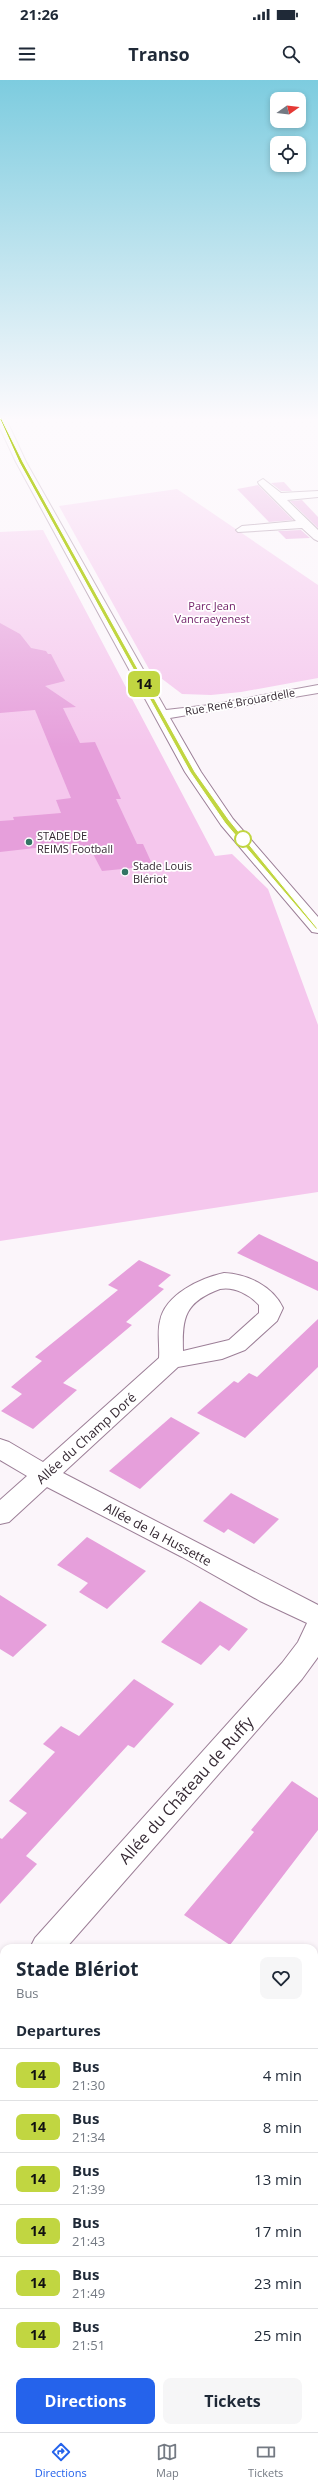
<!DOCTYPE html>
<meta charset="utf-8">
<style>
body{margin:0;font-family:"Open Sans",sans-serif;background:#f6f6f7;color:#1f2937;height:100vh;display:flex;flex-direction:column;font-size:15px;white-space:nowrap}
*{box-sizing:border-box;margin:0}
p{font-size:13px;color:#747a83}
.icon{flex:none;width:22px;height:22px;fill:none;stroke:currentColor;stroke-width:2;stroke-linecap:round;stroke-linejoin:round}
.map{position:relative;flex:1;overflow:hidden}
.sheet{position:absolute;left:0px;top:1864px;width:318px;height:488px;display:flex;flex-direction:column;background:#fff;border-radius:12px 12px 0 0;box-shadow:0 2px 6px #0003}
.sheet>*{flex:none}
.badge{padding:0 8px;border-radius:6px;font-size:14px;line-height:26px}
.needle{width:26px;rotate:76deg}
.buttons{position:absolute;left:270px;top:12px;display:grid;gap:8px}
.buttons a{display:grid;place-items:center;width:36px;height:36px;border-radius:8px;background:#fff;box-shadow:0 2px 6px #0003;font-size:20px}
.map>.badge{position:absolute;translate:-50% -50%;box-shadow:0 0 0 2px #fff}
h2{padding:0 16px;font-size:15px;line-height:36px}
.round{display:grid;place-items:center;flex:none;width:42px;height:42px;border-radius:8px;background:#f6f6f7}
.head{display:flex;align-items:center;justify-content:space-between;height:68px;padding:0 16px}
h1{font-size:19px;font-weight:700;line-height:30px}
.primary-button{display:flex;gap:8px;margin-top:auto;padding:8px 16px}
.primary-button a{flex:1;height:46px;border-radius:8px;background:#2563eb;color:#fff;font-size:16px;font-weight:700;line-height:46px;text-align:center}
.primary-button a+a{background:#f6f6f7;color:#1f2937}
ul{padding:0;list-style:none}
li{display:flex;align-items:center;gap:12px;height:52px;padding:0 16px;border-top:1px solid #e0e1e3}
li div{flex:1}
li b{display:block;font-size:15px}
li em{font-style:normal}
li .badge{min-width:44px;font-weight:700;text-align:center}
.status{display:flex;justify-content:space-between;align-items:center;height:28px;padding:0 20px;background:#fff;direction:ltr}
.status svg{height:11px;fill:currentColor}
header{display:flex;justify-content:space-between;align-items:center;height:52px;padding:0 16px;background:#fff;font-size:18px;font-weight:700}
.tabs{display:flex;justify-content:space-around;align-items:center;height:56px;border-top:1px solid #e0e1e3;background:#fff;font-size:11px;color:#747a83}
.tabs a{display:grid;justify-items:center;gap:2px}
.tabs .active{color:#2563eb}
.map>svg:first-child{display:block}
</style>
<div class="status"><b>21:26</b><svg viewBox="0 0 49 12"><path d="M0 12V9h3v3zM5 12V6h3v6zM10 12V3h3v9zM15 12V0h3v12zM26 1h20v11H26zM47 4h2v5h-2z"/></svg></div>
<header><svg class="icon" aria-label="menu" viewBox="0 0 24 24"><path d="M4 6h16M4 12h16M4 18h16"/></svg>Transo<svg class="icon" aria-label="search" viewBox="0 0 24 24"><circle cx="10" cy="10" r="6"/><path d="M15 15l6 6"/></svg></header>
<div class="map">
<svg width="318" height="2352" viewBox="0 0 318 2352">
<rect width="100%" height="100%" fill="#fbf5fa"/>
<g fill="#f5c7ed">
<polygon points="177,409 318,505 318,598 241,612 211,615 182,614 149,589 59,426"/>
<polygon points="43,450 215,776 232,774 268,809 318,945 318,1112 0,1161 0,452"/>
</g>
<g fill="#e69fdb">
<polygon points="284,402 292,411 281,411 271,403"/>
<polygon points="258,405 293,440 269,442 237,409"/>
<polygon points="302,420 318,437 318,448 290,421"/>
<polygon points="301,450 310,458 286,459 278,451"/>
<polygon points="0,543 20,554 31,568 46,571 48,574 51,574 65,601 45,606 76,627 63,628 80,663 95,662 121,719 116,719 137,764 143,764 153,786 102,791 91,770 82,771 79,763 0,772 0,741 14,740 13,737 61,733 56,720 71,718 35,630 0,633"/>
<polygon points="259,1154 318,1182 318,1211 237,1173"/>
<polygon points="139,1180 171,1195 158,1206 164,1209 126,1242 132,1245 63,1303 77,1310 33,1349 1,1331 22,1314 11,1307 42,1281 35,1277 118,1210 108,1205"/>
<polygon points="318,1239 318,1287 245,1358 197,1333 234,1301 238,1303 249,1293 257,1297"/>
<polygon points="171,1337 200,1353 140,1409 109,1391"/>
<polygon points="231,1413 279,1439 254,1464 228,1449 224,1453 203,1441"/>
<polygon points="87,1457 146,1491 107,1529 79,1512 88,1503 57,1485"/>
<polygon points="0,1515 47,1545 13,1577 0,1569"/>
<polygon points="200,1521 248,1549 229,1571 220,1565 201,1585 161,1562"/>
<polygon points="134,1599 174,1624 134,1668 128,1665 26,1776 37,1784 0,1824 0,1758 2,1759 27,1733 9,1721 55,1672 43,1664 61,1646 79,1656"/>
<polygon points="292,1701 318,1718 318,1750 230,1865 184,1835 254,1752 251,1750"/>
</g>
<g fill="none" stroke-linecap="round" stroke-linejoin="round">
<defs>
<g id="minor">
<polygon points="0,339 6,339 26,382 166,630 210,625 318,605 318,613 170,638 201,692 233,739 318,837 318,853 312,852 221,745 185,692 16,382 0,348"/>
<polygon points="263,399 281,413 318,411 318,417 287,420 318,450 318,461 314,459 302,448 238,452 236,450 242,446 296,441 259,404 258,402"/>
<path d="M224,1193C247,1194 273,1206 283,1228L277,1241L245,1270L222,1279L178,1287L63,1393L318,1525V1577L302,1599L66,1868H30L35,1858L282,1583L298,1562L307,1543L260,1521L182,1477L47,1407L9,1442L0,1444V1420L27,1396L0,1380V1359L9,1362L43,1382L159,1278C160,1266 157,1253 160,1241C165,1214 201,1198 224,1193ZM220,1209C234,1206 250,1215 259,1225V1233L229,1260L183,1271C182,1237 185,1222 220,1209Z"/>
<polygon points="4,1900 4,1933 0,1934 0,1901"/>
<polygon points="0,2150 4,2152 4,2190 0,2188"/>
<polygon points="318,2249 318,2291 314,2293 314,2251"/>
<polygon points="191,2348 233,2348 234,2352 192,2352"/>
<polygon points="245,2348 284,2348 283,2352 244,2352"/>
</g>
</defs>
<use href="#minor" stroke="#9c7f97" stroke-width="2"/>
<use href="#minor" fill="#fff" fill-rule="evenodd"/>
</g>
<linearGradient id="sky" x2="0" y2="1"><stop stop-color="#7dccdf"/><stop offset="0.51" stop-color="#fdfafd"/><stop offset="1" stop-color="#fdfafd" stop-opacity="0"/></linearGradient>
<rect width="318" height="668" fill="url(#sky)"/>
<polygon fill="#c1d641" stroke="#fff" points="1,338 23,382 195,692 229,740 318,849 316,849 225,743 190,692 19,382 0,339"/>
<circle fill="#fff" stroke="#c1d641" stroke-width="2" cx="243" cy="759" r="8"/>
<g fill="#337565" stroke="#fff" stroke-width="1.5">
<circle cx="29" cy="762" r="4"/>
<circle cx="125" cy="792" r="4"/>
</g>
<g text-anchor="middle" stroke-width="3.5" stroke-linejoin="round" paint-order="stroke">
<g font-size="11" fill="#722069" stroke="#fff">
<text x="212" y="530">Parc Jean<tspan x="212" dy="13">Vancraeyenest</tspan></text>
</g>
<g font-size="11" fill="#342832" stroke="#fff">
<text transform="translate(240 622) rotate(-10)" y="4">Rue René Brouardelle</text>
</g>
<g font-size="11" fill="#342832" stroke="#fff" text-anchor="start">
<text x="37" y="760">STADE DE<tspan x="37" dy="13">REIMS Football</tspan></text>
<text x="133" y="790">Stade Louis<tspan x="133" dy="13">Blériot</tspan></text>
</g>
<g font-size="13" fill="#342832" stroke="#fff">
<text transform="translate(86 1358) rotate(-42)" y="5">Allée du Champ Doré</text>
<text transform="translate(158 1454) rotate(28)" y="5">Allée de la Hussette</text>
</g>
<g font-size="16" fill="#342832" stroke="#fff">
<text transform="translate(186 1710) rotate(-48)" y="6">Allée du Château de Ruffy</text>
</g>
</g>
</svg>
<div class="buttons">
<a><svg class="needle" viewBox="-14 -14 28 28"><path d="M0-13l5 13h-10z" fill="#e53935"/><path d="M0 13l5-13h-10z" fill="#747a83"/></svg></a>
<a><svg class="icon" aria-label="locate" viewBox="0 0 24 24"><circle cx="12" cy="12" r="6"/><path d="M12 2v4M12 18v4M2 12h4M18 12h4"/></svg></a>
</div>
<b class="badge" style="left:144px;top:604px;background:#c1d641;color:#111">14</b>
<section class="sheet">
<div class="head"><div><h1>Stade Blériot</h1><p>Bus</p></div><a class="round"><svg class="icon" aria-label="heart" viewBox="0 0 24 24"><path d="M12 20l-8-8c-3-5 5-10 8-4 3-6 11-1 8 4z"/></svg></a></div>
<h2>Departures</h2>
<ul>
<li><span class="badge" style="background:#c1d641;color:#111">14</span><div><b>Bus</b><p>21:30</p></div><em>4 min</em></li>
<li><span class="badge" style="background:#c1d641;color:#111">14</span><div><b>Bus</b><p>21:34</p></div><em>8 min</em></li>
<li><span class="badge" style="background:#c1d641;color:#111">14</span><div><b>Bus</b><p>21:39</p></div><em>13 min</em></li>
<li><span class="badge" style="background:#c1d641;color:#111">14</span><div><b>Bus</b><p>21:43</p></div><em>17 min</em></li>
<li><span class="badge" style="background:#c1d641;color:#111">14</span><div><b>Bus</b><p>21:49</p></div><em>23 min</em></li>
<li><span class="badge" style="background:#c1d641;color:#111">14</span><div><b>Bus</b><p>21:51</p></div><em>25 min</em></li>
</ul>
<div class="primary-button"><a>Directions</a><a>Tickets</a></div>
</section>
</div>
<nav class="tabs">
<a class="active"><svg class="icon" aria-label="directions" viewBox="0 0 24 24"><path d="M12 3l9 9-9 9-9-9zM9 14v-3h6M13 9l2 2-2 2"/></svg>Directions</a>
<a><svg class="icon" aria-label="map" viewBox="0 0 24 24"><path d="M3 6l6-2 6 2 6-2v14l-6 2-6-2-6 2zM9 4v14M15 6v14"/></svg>Map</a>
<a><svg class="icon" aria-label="tickets" viewBox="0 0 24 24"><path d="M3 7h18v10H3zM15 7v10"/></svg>Tickets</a>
</nav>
